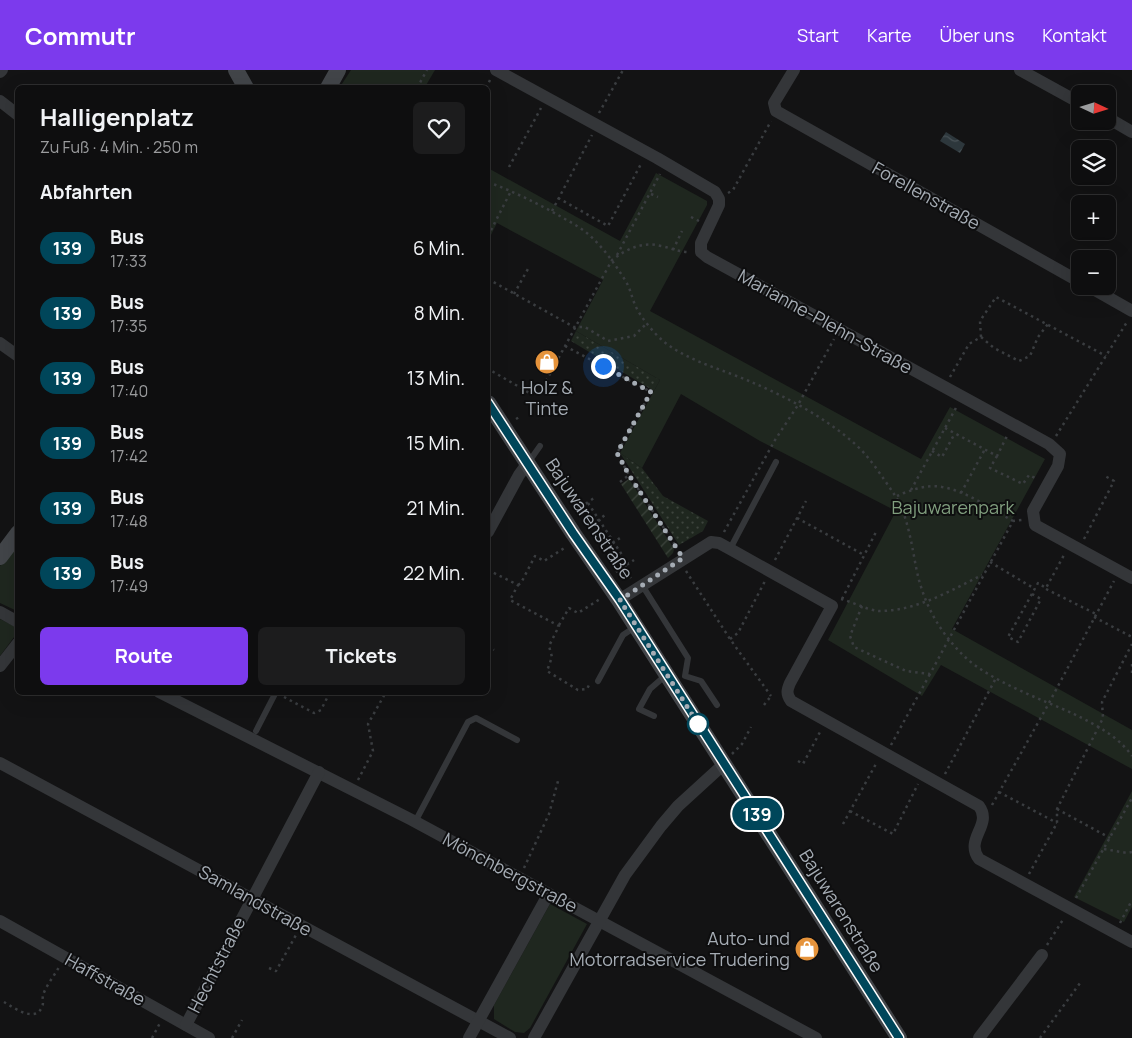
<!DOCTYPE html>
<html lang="de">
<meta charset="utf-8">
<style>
body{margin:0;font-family:Manrope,sans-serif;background:#1c1c1d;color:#f1f3f6;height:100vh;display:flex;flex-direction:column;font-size:19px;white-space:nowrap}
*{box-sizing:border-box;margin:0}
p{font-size:16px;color:#9b9c9e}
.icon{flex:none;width:28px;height:28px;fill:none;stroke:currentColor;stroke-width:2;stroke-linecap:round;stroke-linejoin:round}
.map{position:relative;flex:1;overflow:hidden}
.sheet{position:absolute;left:15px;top:15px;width:475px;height:610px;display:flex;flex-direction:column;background:#0e0e0f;border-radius:8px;box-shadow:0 5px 20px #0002,0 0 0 1px #2e2e2f}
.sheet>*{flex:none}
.badge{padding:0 10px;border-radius:16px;font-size:18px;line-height:32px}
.needle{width:32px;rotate:94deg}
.buttons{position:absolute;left:1071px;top:15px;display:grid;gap:10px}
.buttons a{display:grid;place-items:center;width:45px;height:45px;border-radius:8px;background:#0e0e0f;box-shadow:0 5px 20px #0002,0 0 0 1px #2e2e2f;font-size:25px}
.you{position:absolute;width:25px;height:25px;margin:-12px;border:4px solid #fff;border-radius:50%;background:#1a73e8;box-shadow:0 0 0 8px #1a73e833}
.map>.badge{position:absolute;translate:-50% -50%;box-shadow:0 0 0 2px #fff}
h2{padding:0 25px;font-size:19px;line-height:45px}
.round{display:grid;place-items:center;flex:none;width:52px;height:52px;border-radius:8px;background:#1c1c1d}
.summary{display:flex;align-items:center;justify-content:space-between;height:85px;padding:0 25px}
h1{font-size:24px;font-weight:700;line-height:38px}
.action{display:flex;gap:10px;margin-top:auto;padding:10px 25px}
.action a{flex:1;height:58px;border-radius:8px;background:#7c3aed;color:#fff;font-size:20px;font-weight:700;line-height:58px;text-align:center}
.action a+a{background:#1c1c1d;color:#f1f3f6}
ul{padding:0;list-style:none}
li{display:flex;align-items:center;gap:15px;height:65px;padding:0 25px}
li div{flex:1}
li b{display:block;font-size:19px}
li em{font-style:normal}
li .badge{min-width:55px;font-weight:700;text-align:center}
header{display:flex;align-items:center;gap:30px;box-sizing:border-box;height:70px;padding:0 25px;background:#7c3aed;color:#fff}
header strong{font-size:24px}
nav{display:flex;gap:28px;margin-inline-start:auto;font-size:18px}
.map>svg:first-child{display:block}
</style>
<header>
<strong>Commutr</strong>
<nav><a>Start</a><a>Karte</a><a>Über uns</a><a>Kontakt</a></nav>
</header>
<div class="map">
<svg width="1132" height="968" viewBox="0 0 1132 968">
<defs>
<pattern id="grass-dots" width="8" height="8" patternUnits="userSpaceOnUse" patternTransform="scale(1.25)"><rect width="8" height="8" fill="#1f271f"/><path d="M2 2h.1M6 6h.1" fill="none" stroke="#3d443d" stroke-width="1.8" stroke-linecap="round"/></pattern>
<pattern id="garden-furrows" width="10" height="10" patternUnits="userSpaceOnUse" patternTransform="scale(1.25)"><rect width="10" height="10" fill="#1f271f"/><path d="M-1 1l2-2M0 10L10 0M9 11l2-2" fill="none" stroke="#3d443d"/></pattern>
<pattern id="water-waves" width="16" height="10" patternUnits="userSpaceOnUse" patternTransform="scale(1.25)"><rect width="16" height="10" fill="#2d373c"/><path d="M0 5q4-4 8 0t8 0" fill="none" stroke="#485156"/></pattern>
</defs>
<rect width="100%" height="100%" fill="#131314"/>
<g fill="url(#grass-dots)">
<polygon points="576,261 660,310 654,321 571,271"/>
<polygon points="620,383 642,398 663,426 708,451 703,461 679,475"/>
</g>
<g fill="#1f271f">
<polygon points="351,0 435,0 425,17 340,17"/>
<polygon points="488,98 620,171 656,103 707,131 707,135 650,241 921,389 950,337 1045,389 952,559 1132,660 1132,699 941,595 922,626 828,570 896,441 760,371 681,324 642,398 620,383 660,310 576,261 603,210 497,153 488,171"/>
<polygon points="17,472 17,541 0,533 0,496"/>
<polygon points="0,549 14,556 17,563 0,586"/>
<polygon points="1132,721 1132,837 1124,852 1074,827"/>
<polygon points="550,834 587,854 530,958 524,963 515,962 494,949 494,935"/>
</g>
<polygon fill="url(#garden-furrows)" points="629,409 674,479 673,483 668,488 621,414"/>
<polygon fill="url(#water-waves)" points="946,62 965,74 960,83 940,71"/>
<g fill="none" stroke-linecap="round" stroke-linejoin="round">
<g stroke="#3a3d40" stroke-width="2.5" stroke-dasharray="2.5 4" stroke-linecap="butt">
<polyline points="417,18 427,0"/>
<polyline points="486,18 490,10"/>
<polyline points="599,43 623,0"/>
<polyline points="509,97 541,38"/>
<path d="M488,112C512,121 535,132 558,145C568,151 579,156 588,164C603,177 615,194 625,210C631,219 632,230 637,239C643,250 654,263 663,271C688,291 721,299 749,311C785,326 826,348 855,374C869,386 883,408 894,424C907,442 912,476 916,497C923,533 939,562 965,587C992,612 1041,629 1074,644C1096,655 1118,666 1132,686"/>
<polyline points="728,123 733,120 771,51"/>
<polyline points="651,124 658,127"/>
<polyline points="558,128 608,156 642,92"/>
<polyline points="552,141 592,65"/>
<polyline points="691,147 699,151"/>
<polyline points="488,166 511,121"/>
<polyline points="673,180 682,161"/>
<polyline points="617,185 660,104"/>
<polyline points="488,209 574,257 585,257 608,271 634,266 647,253"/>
<polyline points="514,224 529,197"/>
<polyline points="981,267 980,251 996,227 1106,286"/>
<polyline points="565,276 651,322 617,383 629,405 677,478"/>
<polyline points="488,303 490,300 533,325"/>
<polyline points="950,307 969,274 981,267 994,278 1019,291 1030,286 1038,267 1048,254"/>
<path d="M546,311L612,190C627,179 642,171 661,176C671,178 679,182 689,182"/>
<polyline points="516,349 521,346"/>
<polyline points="945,358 997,386 1008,364"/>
<polyline points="1056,366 1127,252"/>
<polyline points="932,381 942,387 955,363"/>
<polyline points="997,386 990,398 1023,414 1029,405 1037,409"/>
<polyline points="620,412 629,405"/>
<polyline points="911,420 957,336"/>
<polyline points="961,423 985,379"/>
<path d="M897,426C910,420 928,414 942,417C967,421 991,439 1013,451"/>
<polyline points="588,433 628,494"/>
<polyline points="575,441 594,428"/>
<polyline points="797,448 864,485"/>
<polyline points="587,459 605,445"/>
<polyline points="724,462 775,370 798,335 834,269"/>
<polyline points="1084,469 1114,411 1105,406"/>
<polyline points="602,481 620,468"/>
<polyline points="775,490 806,431"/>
<polyline points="990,492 1035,519"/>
<polyline points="625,496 627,502 631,508"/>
<polyline points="488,500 518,515 510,530 559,556 549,576 552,587 547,601 578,620 587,619 590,613"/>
<polyline points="686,501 730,569 771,626"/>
<polyline points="616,502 634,490"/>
<polyline points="518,515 521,513 535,486 544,491 566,477"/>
<polyline points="1046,519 1096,544"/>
<polyline points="1032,524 1041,529 1018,572 1008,567 1038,513 1046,518 1064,485"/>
<path d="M841,529C853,532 867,540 879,541C916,541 950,521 982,505"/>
<polyline points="842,529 876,462"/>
<polyline points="862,536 850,566 854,577 906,601 930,604 1013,451 1022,450"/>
<polyline points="1094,547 1132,567"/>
<polyline points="559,555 569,538 578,543 600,529"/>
<polyline points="730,569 738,563 765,511"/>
<polyline points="488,576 494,580"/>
<polyline points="1132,594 1132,605"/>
<polyline points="284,627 314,643 321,640 330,622"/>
<polyline points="764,635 771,626"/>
<polyline points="891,675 930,604"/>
<polyline points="732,684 742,674 751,657"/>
<polyline points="798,691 803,694 820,662"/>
<polyline points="945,704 996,608"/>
<polyline points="358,710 373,681 368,654 386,622"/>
<polyline points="999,722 1057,753"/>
<polyline points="992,735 1049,633 1114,511"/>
<polyline points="1057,739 1110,768"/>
<polyline points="850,741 893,764 918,714"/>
<polyline points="843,754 877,692"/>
<polyline points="1104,779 1127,783 1132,782"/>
<polyline points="524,798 549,744 558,711"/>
<polyline points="1029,804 1057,753 1057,739 1099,656 1103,648 1102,632 1132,574"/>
<polyline points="1076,828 1132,728"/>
<polyline points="1120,853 1132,830"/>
<polyline points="1047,875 1064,848"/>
<polyline points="269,898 276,901 296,865"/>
<path d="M4,932C14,938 35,953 42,937C44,933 42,929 43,925C46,916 54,906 59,897"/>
<polyline points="152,968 160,953"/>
<polyline points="232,968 242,950"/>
<polyline points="1040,968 1080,913"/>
</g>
<g stroke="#343639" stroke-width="6">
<polyline points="528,393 540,376"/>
<polyline points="730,479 776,392"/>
<polyline points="642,515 688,588 685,606 701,611 717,635"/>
<polyline points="598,611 623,565 635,557"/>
<polyline points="654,646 639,639 650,619 666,605"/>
<polyline points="256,661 276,622"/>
<polyline points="415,752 468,652 476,648 517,670"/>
</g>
<g stroke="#343639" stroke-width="12">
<polyline points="496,0 657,88 715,122 719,129 719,135 701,173 701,182 707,187 1049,374 1060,384 1058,396 1033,441 1035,455 1132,508"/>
<polyline points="794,0 774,33 776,41 1080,212"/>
<polyline points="1020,0 1080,33"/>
<polyline points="0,2 2,0"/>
<polyline points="0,31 18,45"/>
<polyline points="1108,48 1132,62"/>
<polyline points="1088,216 1132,241"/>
<polyline points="0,273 18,286"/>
<polyline points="488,462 519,405 527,394"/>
<path d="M619,530L711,472L719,473L730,479L832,536L790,613C787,620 786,624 791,631L979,736C993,755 964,769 979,789L1132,872"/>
<polyline points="0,542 18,552"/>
<polyline points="0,596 18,573"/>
<polyline points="159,622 412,750 816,968"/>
<polyline points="0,693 510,968"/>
<polyline points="0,851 209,968"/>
<polyline points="186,955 319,702"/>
<polyline points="469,968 548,825"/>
<polyline points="534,968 625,805 661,756 678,736 725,693"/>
<polyline points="979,968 1042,885"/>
</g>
<g stroke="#424549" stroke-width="16">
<polyline points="236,0 246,18"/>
<polyline points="328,18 338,0"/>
<polyline points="488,333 573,463 619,530 899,968"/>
<polyline points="0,487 18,463"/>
</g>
</g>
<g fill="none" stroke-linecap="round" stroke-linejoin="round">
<defs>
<polyline id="line" points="488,333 573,463 620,530 899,968"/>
</defs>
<use href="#line" stroke="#fff" stroke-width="11"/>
<use href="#line" stroke="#00465a" stroke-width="8"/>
<polyline stroke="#a5acb4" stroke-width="5" stroke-dasharray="0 9" points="603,296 651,322 617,383 629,405 683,488 620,530 698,654"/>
</g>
<defs>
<symbol id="shop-disc" viewBox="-11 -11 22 22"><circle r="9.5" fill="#e5933b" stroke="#0e0e0f"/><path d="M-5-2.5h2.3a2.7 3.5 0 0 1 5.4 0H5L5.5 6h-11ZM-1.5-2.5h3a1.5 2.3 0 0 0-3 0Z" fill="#fff"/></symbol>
</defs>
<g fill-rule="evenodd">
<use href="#shop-disc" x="533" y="278" width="28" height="28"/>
<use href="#shop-disc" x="793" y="865" width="28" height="28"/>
</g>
<circle fill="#fff" stroke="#00465a" stroke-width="2.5" cx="698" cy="654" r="10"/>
<g text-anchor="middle" stroke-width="4" stroke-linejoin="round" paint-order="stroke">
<g font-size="18" fill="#a5acb4" stroke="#0e0e0f">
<text transform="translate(926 126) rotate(29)" y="6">Forellenstraße</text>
<text transform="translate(825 252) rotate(29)" y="6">Marianne-Plehn-Straße</text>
<text transform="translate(589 449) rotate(56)" y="6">Bajuwarenstraße</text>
<text transform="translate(510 803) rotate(28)" y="6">Mönchbergstraße</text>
<text transform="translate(255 831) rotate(29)" y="6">Samlandstraße</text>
<text transform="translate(841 841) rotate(58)" y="6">Bajuwarenstraße</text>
<text transform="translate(217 895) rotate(-63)" y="6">Hechtstraße</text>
<text transform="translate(105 910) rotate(29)" y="6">Haffstraße</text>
</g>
<g font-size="18" fill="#a5acb4" stroke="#0e0e0f">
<text x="547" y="324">Holz &amp;<tspan x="547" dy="21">Tinte</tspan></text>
<text x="790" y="875" text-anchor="end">Auto- und<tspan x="790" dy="21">Motorradservice Trudering</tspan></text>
</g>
<g font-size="18" fill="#809e7e" stroke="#0e0e0f">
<text x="953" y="444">Bajuwarenpark</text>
</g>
</g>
</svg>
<div class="buttons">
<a><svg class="needle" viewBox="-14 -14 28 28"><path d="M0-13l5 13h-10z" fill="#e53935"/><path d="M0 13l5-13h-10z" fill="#9b9c9e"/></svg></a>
<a><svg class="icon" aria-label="layers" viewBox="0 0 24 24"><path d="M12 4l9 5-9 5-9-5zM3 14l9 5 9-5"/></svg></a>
<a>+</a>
<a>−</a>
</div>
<div class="you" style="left:603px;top:296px"></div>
<b class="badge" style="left:757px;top:744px;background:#00465a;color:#fff">139</b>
<section class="sheet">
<div class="summary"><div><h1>Halligenplatz</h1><p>Zu Fuß · 4 Min. · 250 m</p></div><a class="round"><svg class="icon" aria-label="heart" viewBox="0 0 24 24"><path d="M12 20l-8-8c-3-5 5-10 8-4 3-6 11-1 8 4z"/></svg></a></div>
<h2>Abfahrten</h2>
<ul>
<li><span class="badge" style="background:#00465a;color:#fff">139</span><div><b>Bus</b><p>17:33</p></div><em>6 Min.</em></li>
<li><span class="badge" style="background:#00465a;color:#fff">139</span><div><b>Bus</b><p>17:35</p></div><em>8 Min.</em></li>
<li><span class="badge" style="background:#00465a;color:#fff">139</span><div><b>Bus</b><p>17:40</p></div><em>13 Min.</em></li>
<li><span class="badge" style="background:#00465a;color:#fff">139</span><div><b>Bus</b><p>17:42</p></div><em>15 Min.</em></li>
<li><span class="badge" style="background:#00465a;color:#fff">139</span><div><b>Bus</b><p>17:48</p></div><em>21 Min.</em></li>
<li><span class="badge" style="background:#00465a;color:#fff">139</span><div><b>Bus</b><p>17:49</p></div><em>22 Min.</em></li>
</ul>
<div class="action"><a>Route</a><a>Tickets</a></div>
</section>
</div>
